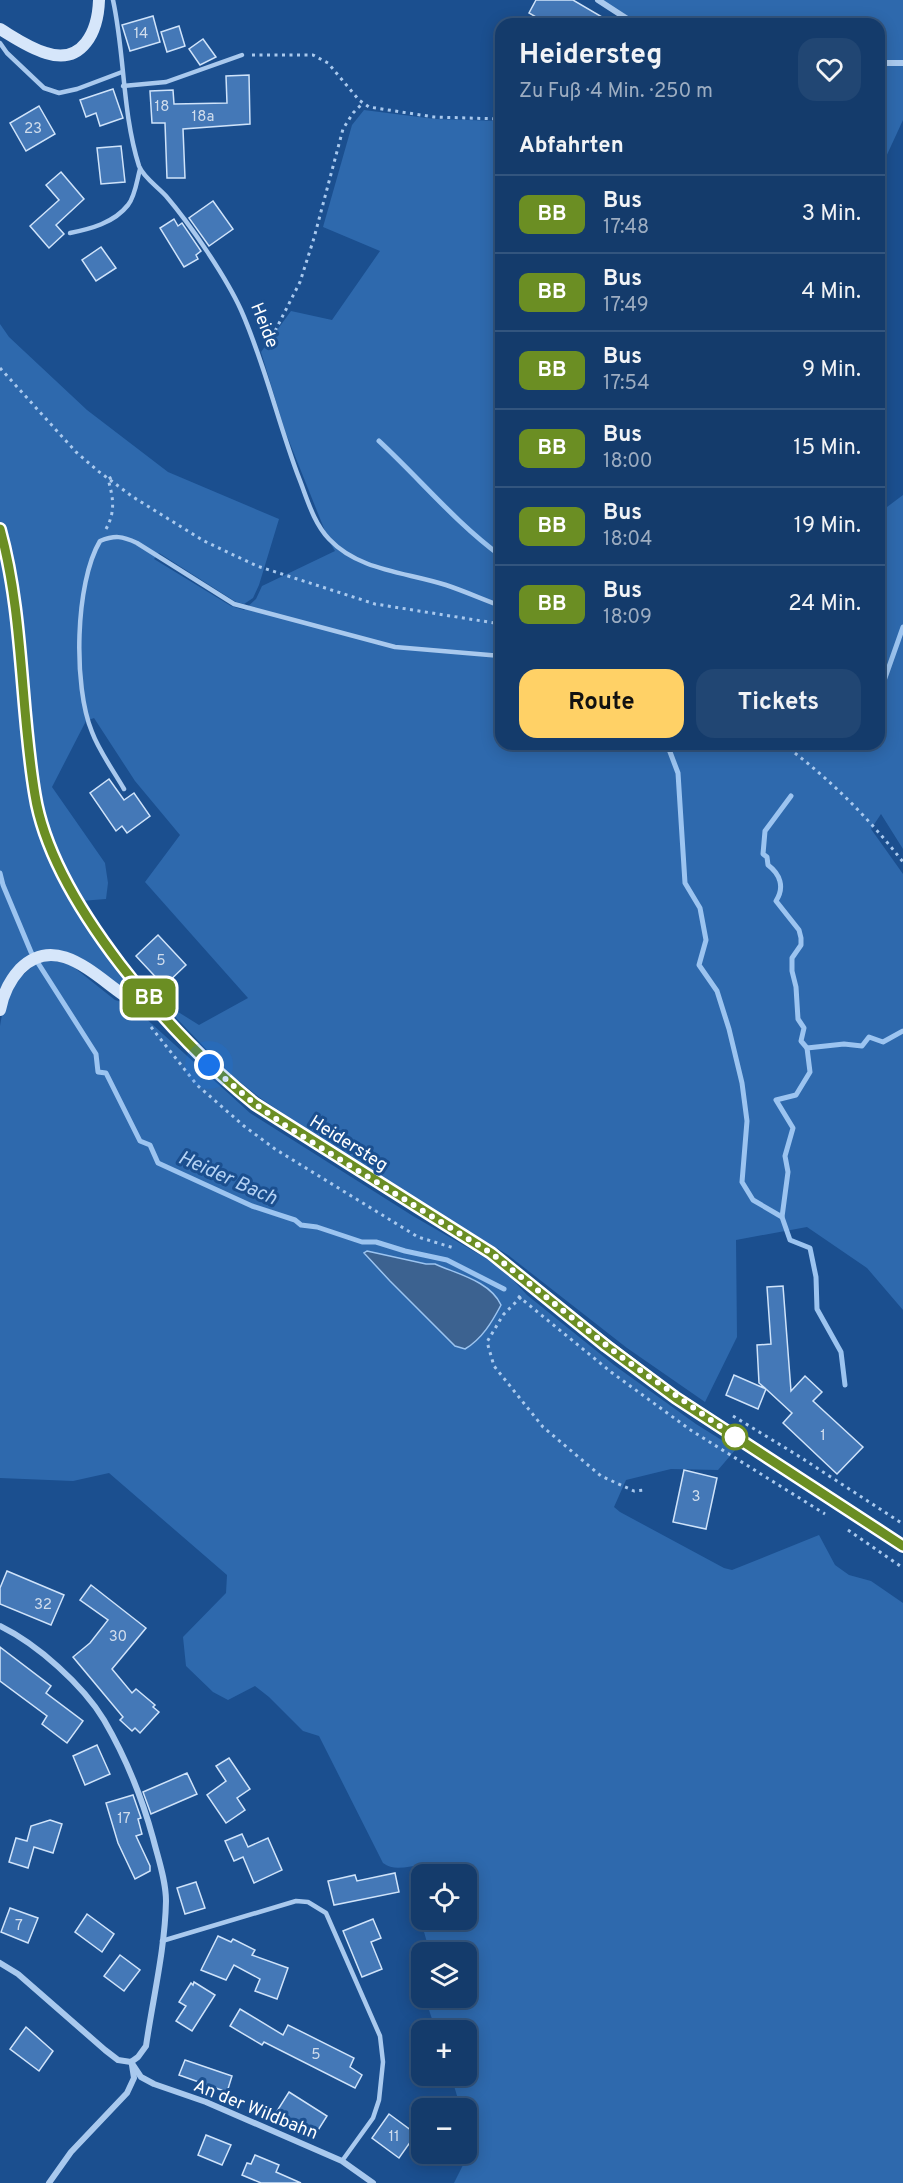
<!DOCTYPE html>
<html lang="de">
<meta charset="utf-8">
<style>
body{margin:0;font-family:Overpass,sans-serif;background:#214673;color:#f1f3f6;height:100vh;display:flex;flex-direction:column;font-size:22px;white-space:nowrap}
*{box-sizing:border-box;margin:0}
p{font-size:20px;color:#9dadc1}
.icon{flex:none;width:33px;height:33px;fill:none;stroke:currentColor;stroke-width:2;stroke-linecap:round;stroke-linejoin:round}
.map{position:relative;flex:1;overflow:hidden}
.sheet{position:absolute;left:495px;top:18px;width:390px;height:732px;display:flex;flex-direction:column;background:#143b6b;border-radius:18px;box-shadow:0 3px 15px #0003,0 0 0 2px #33557e}
.sheet>*{flex:none}
.badge{padding:0 12px;border-radius:9px;font-size:21px;line-height:39px}
.tools{position:absolute;left:411px;top:1864px;display:grid;gap:12px}
.tools a{display:grid;place-items:center;width:66px;height:66px;border-radius:12px;background:#143b6b;box-shadow:0 3px 15px #0003,0 0 0 2px #33557e;font-size:30px}
.you{position:absolute;width:30px;height:30px;margin:-15px;border:4px solid #fff;border-radius:50%;background:#1a73e8;box-shadow:0 0 0 9px #1a73e833}
.map>.badge{position:absolute;translate:-50% -50%;box-shadow:0 0 0 3px #fff}
h2{padding:0 24px;font-size:22px;line-height:54px}
.round{display:grid;place-items:center;flex:none;width:63px;height:63px;border-radius:18px;background:#214673}
.head{display:flex;align-items:center;justify-content:space-between;height:102px;padding:0 24px}
h1{font-size:28px;font-weight:700;line-height:45px}
.cta{display:flex;gap:12px;margin-top:auto;padding:12px 24px}
.cta a{flex:1;height:69px;border-radius:18px;background:#ffd166;color:#111;font-size:24px;font-weight:700;line-height:69px;text-align:center}
.cta a+a{background:#214673;color:#f1f3f6}
ul{padding:0;list-style:none}
li{display:flex;align-items:center;gap:18px;height:78px;padding:0 24px;border-top:2px solid #33557e}
li div{flex:1}
li b{display:block;font-size:22px}
li em{font-style:normal}
li .badge{min-width:66px;font-weight:700;text-align:center}
.map>svg:first-child{display:block}
</style>
<div class="map">
<svg width="903" height="2183" viewBox="0 0 903 2183">
<rect width="100%" height="100%" fill="#1b4f8f"/>
<g fill="#2e69ad" fill-rule="evenodd">
<polygon points="602,0 903,0 903,60 879,60 879,24 644,24 632,19"/>
<polygon points="879,65 903,66 903,120 879,172"/>
<path d="M364,110L435,119L501,121V744H879V513L903,495V849L881,814L871,829L903,874V1310L867,1268L807,1227L736,1240L737,1337L705,1402L627,1348L508,1255L362,1166L260,1098L231,1075L159,1000L199,1025L248,998L145,882L180,835L135,781L94,718L86,721L52,787L105,863L108,883L106,899L81,901L52,846L39,811L25,693C24,709 27,726 29,743C31,765 32,789 38,811C57,881 102,942 147,996L134,999L125,996C95,975 55,933 21,970C9,982 3,993 0,1010V530L12,585L0,526V324L9,337L87,410L168,472L279,519L259,585L253,598L244,604L236,602L159,553L154,559L231,606L244,610L256,599L262,586L335,551L329,541L285,431L261,352L291,311L332,320L380,251L323,227L352,125Z"/>
<path d="M44,958L71,965L115,1000L131,1005L250,1113L413,1216L501,1267L527,1295L614,1365L696,1424L736,1449L718,1470L671,1469L626,1480L614,1507L620,1512L724,1568L732,1570L819,1535L835,1565L849,1575L871,1581L903,1603V2183H454L467,2157L466,2109H461L451,2076H466V2031H436L425,1998H466V1953H430L413,1893L421,1887L422,1920H466V1875H430L426,1865C411,1864 396,1873 383,1863L319,1736L303,1731L269,1697L255,1686L228,1700L213,1692L186,1666L183,1637L226,1593L227,1575L109,1473L73,1481L0,1478V1026C6,989 14,980 44,958ZM367,1251L426,1264H435L483,1285L465,1349L455,1346L390,1281L365,1253Z"/>
</g>
<path fill="#3c6290" stroke="#9cc4f0" stroke-width="1.5" d="M367,1251L426,1264H435C457,1274 490,1281 501,1305C492,1322 482,1339 465,1349L455,1346L390,1281L364,1253Z"/>
<g fill="none" stroke-linecap="round" stroke-linejoin="round">
<g stroke="#9cc4f0" stroke-width="5">
<path d="M379,441C420,479 456,523 501,556"/>
<polyline points="879,695 903,627"/>
<polyline points="667,744 678,773 685,883 700,908 706,940 699,965 717,991 729,1029 742,1083 747,1121 742,1182 753,1200 782,1217 790,1240 810,1248 816,1277 817,1309 841,1352 845,1385"/>
<path d="M791,796L765,831L763,854L767,857L768,865C780,874 785,887 776,901L799,930L801,938V945L792,958V971L796,987L798,1019L804,1028L801,1041L807,1048"/>
<polyline points="0,873 3,885 31,952 96,1054 98,1072 106,1073 140,1141 150,1145 158,1163 252,1206 295,1220 301,1225 317,1227 362,1242 376,1242 405,1251 447,1260 504,1289"/>
<polyline points="782,1217 788,1172 785,1156 793,1128 776,1100 796,1095 810,1072 807,1048 844,1044 862,1046 869,1037 883,1042 903,1031"/>
</g>
</g>
<g fill="#4478b7" stroke="#cfe3fa" stroke-width="1.5">
<polygon points="536,0 573,0 614,24 548,24 529,13"/>
<polygon points="153,16 160,42 130,51 122,25"/>
<polygon points="179,26 185,46 167,52 161,32"/>
<polygon points="203,39 216,57 200,65 189,49"/>
<polygon points="249,75 250,124 183,129 185,178 167,178 165,123 152,123 150,91 173,90 174,104 227,103 226,76"/>
<polygon points="113,89 123,118 100,126 96,113 86,117 80,100"/>
<polygon points="39,106 55,134 26,151 10,123"/>
<polygon points="121,146 125,182 101,184 97,148"/>
<polygon points="61,172 84,199 56,225 64,234 49,248 30,226 59,200 46,185"/>
<polygon points="213,201 233,229 209,246 189,218"/>
<polygon points="174,219 178,226 182,223 201,251 196,255 198,259 184,267 160,228"/>
<polygon points="101,247 116,268 96,281 82,260"/>
<polygon points="109,779 124,800 134,793 150,816 127,833 122,826 116,831 90,793"/>
<polygon points="158,935 186,965 164,986 136,956"/>
<polygon points="783,1286 791,1391 805,1376 822,1392 813,1401 863,1447 837,1474 783,1423 792,1413 766,1389 758,1409 726,1395 734,1375 766,1389 759,1383 757,1345 771,1344 767,1287"/>
<polygon points="684,1470 717,1478 706,1529 673,1522"/>
<polygon points="7,1571 64,1595 51,1625 0,1604 0,1588"/>
<polygon points="91,1585 146,1628 112,1669 132,1693 136,1689 155,1705 153,1707 159,1712 140,1733 135,1728 132,1731 120,1720 123,1717 73,1657 90,1643 108,1620 80,1600"/>
<polygon points="0,1647 51,1686 46,1693 83,1721 67,1743 42,1724 47,1716 0,1681"/>
<polygon points="97,1745 110,1774 85,1785 73,1756"/>
<polygon points="229,1758 250,1789 237,1798 245,1810 226,1823 207,1795 226,1781 216,1766"/>
<polygon points="187,1773 197,1794 151,1814 143,1792"/>
<polygon points="133,1795 141,1818 138,1819 142,1834 136,1836 150,1866 150,1871 135,1879 118,1843 106,1803"/>
<polygon points="50,1820 62,1824 53,1853 34,1847 28,1868 9,1862 16,1838 27,1841 31,1826"/>
<polygon points="242,1834 248,1847 268,1838 282,1870 254,1883 243,1857 234,1861 225,1841"/>
<polygon points="395,1873 399,1892 334,1905 328,1881 355,1875 357,1881"/>
<polygon points="196,1882 205,1908 185,1914 177,1888"/>
<polygon points="10,1908 38,1918 28,1943 1,1932"/>
<polygon points="87,1914 114,1934 102,1952 75,1932"/>
<polygon points="373,1919 381,1938 371,1942 382,1969 362,1977 343,1931"/>
<polygon points="218,1936 231,1942 233,1939 255,1950 252,1955 288,1968 277,1999 255,1991 260,1979 234,1965 226,1980 201,1970"/>
<polygon points="120,1955 140,1970 124,1991 104,1976"/>
<polygon points="194,1982 215,1995 192,2031 176,2021 186,2006 179,2002 191,1983 193,1985"/>
<polygon points="240,2009 283,2035 288,2025 354,2058 350,2067 362,2075 355,2088 264,2042 262,2045 230,2026"/>
<polygon points="26,2027 53,2051 39,2071 10,2049"/>
<polygon points="185,2060 232,2076 227,2092 179,2075"/>
<polygon points="289,2092 327,2116 315,2135 277,2111"/>
<polygon points="389,2114 416,2134 399,2158 372,2138"/>
<polygon points="206,2135 231,2145 222,2165 198,2155"/>
<polygon points="255,2155 279,2165 276,2172 301,2183 261,2183 242,2175 247,2163 251,2164"/>
</g>
<g fill="none" stroke-linecap="round" stroke-linejoin="round">
<g stroke="#a9c9ee" stroke-width="3" stroke-dasharray="3 4.5" stroke-linecap="butt">
<polyline points="252,55 313,55 328,63 359,100 369,107 434,117 501,119"/>
<polyline points="264,340 273,335 300,282 314,238 343,129 353,113 363,103"/>
<polyline points="0,368 76,452 98,471 133,497 204,541 257,566 375,604 501,624"/>
<path d="M106,529C116,511 113,497 108,479L112,477"/>
<path d="M783,744C830,779 867,816 903,862"/>
<polyline points="151,1027 197,1085 244,1126 275,1149 418,1237 454,1248"/>
<polyline points="518,1296 611,1372 692,1431 825,1514"/>
<polyline points="521,1297 503,1315 487,1342 494,1366 543,1427 601,1476 634,1491 645,1490"/>
<polyline points="733,1416 797,1455 903,1524"/>
<polyline points="848,1530 903,1568"/>
</g>
<g stroke="#a9c9ee" stroke-width="4.5">
<path d="M113,0C125,55 122,112 139,166C143,177 158,187 166,196C190,224 226,277 241,310C265,364 278,423 299,478C307,498 313,522 329,539C359,571 406,572 446,585C464,591 482,599 501,606"/>
<polyline points="0,43 7,53 44,88 59,93 77,89 122,72"/>
<polyline points="123,86 166,82 242,55"/>
<path d="M70,233C90,229 114,223 128,205C135,197 137,180 140,169"/>
<path d="M124,789C113,770 99,751 92,732C73,686 75,583 100,541C115,535 122,536 137,543L234,604L395,647L501,656"/>
<polyline points="162,1941 296,1901 308,1902 326,1913 380,2036 383,2062 379,2100 373,2118 342,2161"/>
</g>
<g stroke="#a9c9ee" stroke-width="6">
<polyline points="598,0 635,24"/>
<polyline points="879,63 903,63"/>
<path d="M0,1626C37,1644 83,1685 104,1720C125,1756 142,1798 153,1838C158,1858 166,1880 166,1901C165,1949 153,1998 146,2046L138,2057L131,2062L118,2060L105,2050L18,1974L0,1963"/>
<polyline points="131,2062 141,2077 154,2084 206,2102 342,2161 373,2183"/>
<polyline points="49,2183 71,2152 127,2093 134,2078 132,2065"/>
</g>
<g stroke="#d6e6fa" stroke-width="12">
<path d="M0,29C15,38 29,48 46,53C83,65 98,31 99,0"/>
<path d="M0,530C24,616 20,707 35,795C53,902 173,1038 255,1104L491,1253L579,1324L676,1398L903,1546"/>
<path d="M0,1010C3,994 9,981 20,969C56,933 94,975 125,996L134,999L147,996"/>
</g>
</g>
<g fill="none" stroke-linecap="round" stroke-linejoin="round">
<defs>
<path id="line" d="M0,529C24,616 20,707 35,795C52,901 173,1039 255,1104L491,1253L606,1346L676,1398L903,1546"/>
</defs>
<use href="#line" stroke="#fff" stroke-width="14"/>
<use href="#line" stroke="#6b8e23" stroke-width="9"/>
<polyline stroke="#fff" stroke-width="6" stroke-dasharray="0 10.8" points="209,1065 255,1104 286,1126 491,1253 620,1356 738,1439 735,1437"/>
</g>
<circle fill="#fff" stroke="#6b8e23" stroke-width="3" cx="735" cy="1437" r="12"/>
<g text-anchor="middle" stroke-width="6" stroke-linejoin="round" paint-order="stroke">
<g font-size="15" fill="#d0dded">
<text x="141" y="38">14</text>
<text x="162" y="111">18</text>
<text x="203" y="121">18a</text>
<text x="33" y="133">23</text>
<text x="161" y="965">5</text>
<text x="823" y="1440">1</text>
<text x="696" y="1501">3</text>
<text x="43" y="1609">32</text>
<text x="118" y="1641">30</text>
<text x="124" y="1823">17</text>
<text x="19" y="1930">7</text>
<text x="316" y="2059">5</text>
<text x="394" y="2141">11</text>
</g>
<g font-size="18" fill="#fff" stroke="#1b4f8f">
<text transform="translate(265 325) rotate(68)" y="6">Heide</text>
<text transform="translate(349 1143) rotate(32)" y="6">Heidersteg</text>
<text transform="translate(256 2109) rotate(22)" y="6">An der Wildbahn</text>
</g>
<g font-size="20" font-style="italic" fill="#b5d3f5" stroke="#1b4f8f">
<text transform="translate(228 1177) rotate(24)" y="7">Heider Bach</text>
</g>
</g>
</svg>
<div class="tools">
<a><svg class="icon" aria-label="locate" viewBox="0 0 24 24"><circle cx="12" cy="12" r="6"/><path d="M12 2v4M12 18v4M2 12h4M18 12h4"/></svg></a>
<a><svg class="icon" aria-label="layers" viewBox="0 0 24 24"><path d="M12 4l9 5-9 5-9-5zM3 14l9 5 9-5"/></svg></a>
<a>+</a>
<a>−</a>
</div>
<div class="you" style="left:209px;top:1065px"></div>
<b class="badge" style="left:149px;top:998px;background:#6b8e23;color:#fff">BB</b>
<section class="sheet">
<div class="head"><div><h1>Heidersteg</h1><p>Zu Fuß · 4 Min. · 250 m</p></div><a class="round"><svg class="icon" aria-label="heart" viewBox="0 0 24 24"><path d="M12 20l-8-8c-3-5 5-10 8-4 3-6 11-1 8 4z"/></svg></a></div>
<h2>Abfahrten</h2>
<ul>
<li><span class="badge" style="background:#6b8e23;color:#fff">BB</span><div><b>Bus</b><p>17:48</p></div><em>3 Min.</em></li>
<li><span class="badge" style="background:#6b8e23;color:#fff">BB</span><div><b>Bus</b><p>17:49</p></div><em>4 Min.</em></li>
<li><span class="badge" style="background:#6b8e23;color:#fff">BB</span><div><b>Bus</b><p>17:54</p></div><em>9 Min.</em></li>
<li><span class="badge" style="background:#6b8e23;color:#fff">BB</span><div><b>Bus</b><p>18:00</p></div><em>15 Min.</em></li>
<li><span class="badge" style="background:#6b8e23;color:#fff">BB</span><div><b>Bus</b><p>18:04</p></div><em>19 Min.</em></li>
<li><span class="badge" style="background:#6b8e23;color:#fff">BB</span><div><b>Bus</b><p>18:09</p></div><em>24 Min.</em></li>
</ul>
<div class="cta"><a>Route</a><a>Tickets</a></div>
</section>
</div>
